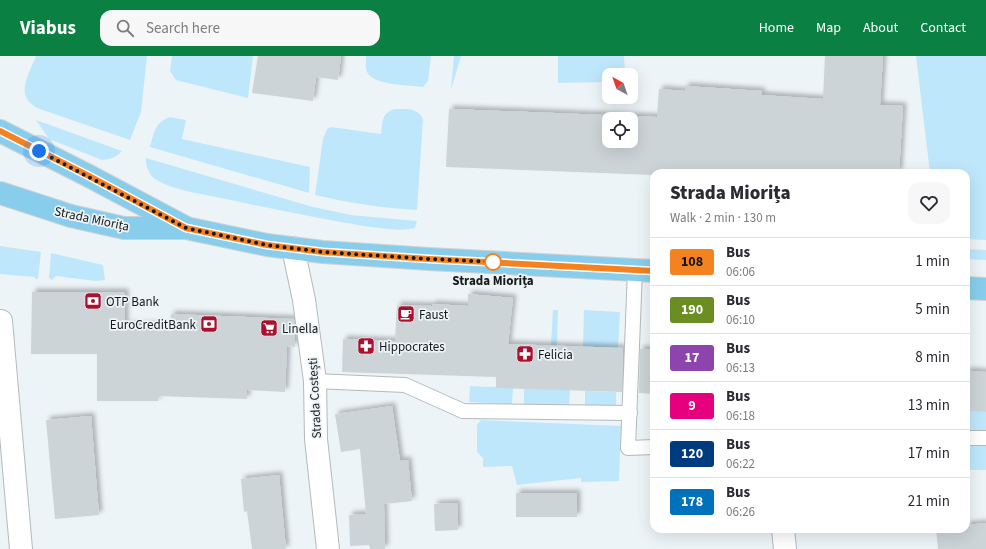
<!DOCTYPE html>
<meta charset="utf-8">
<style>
body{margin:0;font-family:"Source Sans 3",sans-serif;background:#f7f7f7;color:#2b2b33;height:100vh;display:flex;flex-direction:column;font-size:15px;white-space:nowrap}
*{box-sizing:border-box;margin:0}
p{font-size:13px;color:#7c7c81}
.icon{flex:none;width:22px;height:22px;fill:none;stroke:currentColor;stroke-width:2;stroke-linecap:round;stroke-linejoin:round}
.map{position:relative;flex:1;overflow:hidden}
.sheet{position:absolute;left:650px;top:113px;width:320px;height:364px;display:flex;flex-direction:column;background:#fff;border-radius:12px;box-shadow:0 4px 16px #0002}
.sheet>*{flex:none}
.badge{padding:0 8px;border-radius:3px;font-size:14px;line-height:26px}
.needle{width:26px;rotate:320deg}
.fabs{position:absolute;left:602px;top:12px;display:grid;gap:8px}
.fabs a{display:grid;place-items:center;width:36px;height:36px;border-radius:8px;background:#fff;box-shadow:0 4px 16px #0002;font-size:20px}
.you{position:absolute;width:20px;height:20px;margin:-10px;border:3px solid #fff;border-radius:50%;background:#1a73e8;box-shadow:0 0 0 6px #1a73e833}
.map>.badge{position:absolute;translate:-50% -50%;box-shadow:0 0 0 2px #fff}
.round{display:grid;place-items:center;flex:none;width:42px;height:42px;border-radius:12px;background:#f7f7f7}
.overview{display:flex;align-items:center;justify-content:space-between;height:68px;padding:0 20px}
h1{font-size:19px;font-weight:800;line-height:30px}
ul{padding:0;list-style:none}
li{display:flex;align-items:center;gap:12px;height:48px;padding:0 20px;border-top:1px solid #e1e1e2}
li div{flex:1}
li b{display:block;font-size:15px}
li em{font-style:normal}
li .badge{min-width:44px;font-weight:700;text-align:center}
header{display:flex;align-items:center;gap:24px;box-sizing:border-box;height:56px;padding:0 20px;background:#0b8043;color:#fff}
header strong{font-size:19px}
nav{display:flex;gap:22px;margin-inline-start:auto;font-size:14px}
.search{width:280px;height:36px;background:#f7f7f7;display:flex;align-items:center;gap:10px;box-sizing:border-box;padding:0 14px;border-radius:12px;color:#7c7c81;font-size:15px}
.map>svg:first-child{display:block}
</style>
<header>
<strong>Viabus</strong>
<div class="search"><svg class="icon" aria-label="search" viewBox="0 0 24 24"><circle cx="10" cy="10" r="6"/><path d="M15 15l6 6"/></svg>Search here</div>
<nav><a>Home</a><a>Map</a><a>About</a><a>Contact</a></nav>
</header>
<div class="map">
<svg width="986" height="493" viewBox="0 0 986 493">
<defs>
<filter id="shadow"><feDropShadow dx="3.5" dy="-3.5" stdDeviation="2" flood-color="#0004"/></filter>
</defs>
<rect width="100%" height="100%" fill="#edf4f7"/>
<g fill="#bfe7fc">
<path d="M36,0H147L141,56L130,84L37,52C33,49 28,46 26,41C21,29 32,11 36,0Z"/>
<polygon points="172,0 253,0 248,42 176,24 170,15"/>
<path d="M366,0H431L428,25L423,31C409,29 374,30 367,16C365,11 366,5 366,0Z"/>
<polygon points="454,0 461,0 451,34"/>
<polygon points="558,0 624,0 625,19 609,19 609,26 558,27"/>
<polygon points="916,0 986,0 986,184 966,183 966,117 930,117"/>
<path d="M394,53C405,53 418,51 423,63L417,154C382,152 349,147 315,139L323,83L327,73L331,71L381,78C383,66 381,58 394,53Z"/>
<path d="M170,61L186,64L182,83L310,111L309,137L150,91C154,77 155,66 170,61Z"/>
<path d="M36,64L122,95C116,102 110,103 102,104L49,83Z"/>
<path d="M146,102L313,151L351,159L417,165L415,172C399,176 381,172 364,170C318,162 272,153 226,143C207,139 171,134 155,123C149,119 145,109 146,102Z"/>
<polygon points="0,190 41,196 38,223 36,223 34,221 0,218"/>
<polygon points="966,193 986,194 986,204 966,203"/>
<polygon points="51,197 103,209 105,224 96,225 56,220 52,224 49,222"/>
<polygon points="553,254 558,254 557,290 551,289"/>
<polygon points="584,254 620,256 618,292 583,291"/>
<polygon points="470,330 513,332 512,348 469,346"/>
<polygon points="524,332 570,334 569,350 524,348"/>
<polygon points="585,335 616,336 616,351 585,349"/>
<polygon points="969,355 986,356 986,376 966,375"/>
<polygon points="481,364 621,370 619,425 581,426 581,422 517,429 512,410 483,411 483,402 477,396 477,369"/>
<rect x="966" y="388" width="20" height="26"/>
</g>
<g fill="#cdd4d7" fill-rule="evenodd" filter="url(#shadow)">
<polygon points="258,0 341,0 338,24 316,21 313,45 252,37"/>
<path d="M825,0H883L880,49L903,50L899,117H654V119L446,111L449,53L657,61L659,33L685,35V30L762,35L761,39L823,43ZM609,63H631V85H609Z"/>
<polygon points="32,236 125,236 125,269 170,269 171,258 294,263 295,273 295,291 287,290 285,336 247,334 247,343 158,340 158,345 97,345 97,298 31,298"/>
<polygon points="468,238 513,242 508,288 623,292 622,336 496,332 496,321 342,316 343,283 395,285 397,249 432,250 432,248 468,250"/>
<polygon points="640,293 654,294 654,338 639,337"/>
<polygon points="966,315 986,316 986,356 966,355"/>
<polygon points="392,350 400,405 408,404 412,445 384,448 385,493 370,493 369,489 350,490 349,459 366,458 360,393 341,396 335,358"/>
<polygon points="91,360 99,459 55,463 46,364"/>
<polygon points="279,419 286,493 252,493 247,455 244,456 241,423"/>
<rect x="516" y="437" width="61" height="24"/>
<polygon points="457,447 458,474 435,475 434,448"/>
<polygon points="986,467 986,493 938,493 936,473 966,473 966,469"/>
</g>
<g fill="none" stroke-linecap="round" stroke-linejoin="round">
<defs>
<g id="service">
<polyline points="635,214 628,392 654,391"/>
<polyline points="315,325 405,329 463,355 630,357"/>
<polyline points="966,382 986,382"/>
</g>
<g id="minor">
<polyline points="293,192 304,244 315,325 316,383 328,493"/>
<polyline points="1,265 21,493"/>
<polyline points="783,473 785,493"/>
</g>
<g id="primary">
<polyline points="0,75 89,120 183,170"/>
<polyline points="0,137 71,160 124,172 186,172 267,189 323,196 429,203 654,215"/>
<polyline points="966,232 986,233"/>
</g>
</defs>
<use href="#service" stroke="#b3b9bc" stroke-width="16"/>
<use href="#minor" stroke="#b3b9bc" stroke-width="24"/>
<use href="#primary" stroke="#d1d1d1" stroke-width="24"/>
<use href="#service" stroke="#fff" stroke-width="14"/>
<use href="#minor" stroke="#fff" stroke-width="22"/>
<use href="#primary" stroke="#88ceec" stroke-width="22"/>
</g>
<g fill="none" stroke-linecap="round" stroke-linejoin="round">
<defs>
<polyline id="line" points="0,75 89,120 186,172 219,179 267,189 323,196 429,203 654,215"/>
</defs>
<use href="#line" stroke="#fff" stroke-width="9"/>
<use href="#line" stroke="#f58220" stroke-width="6"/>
<polyline stroke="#17191a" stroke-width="4" stroke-dasharray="0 7.2" points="39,95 186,172 267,189 323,196 429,203 494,206 493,206"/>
</g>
<defs>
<symbol id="bank-square" viewBox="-11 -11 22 22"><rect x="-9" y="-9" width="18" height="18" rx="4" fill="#a9122e" stroke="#edf4f7"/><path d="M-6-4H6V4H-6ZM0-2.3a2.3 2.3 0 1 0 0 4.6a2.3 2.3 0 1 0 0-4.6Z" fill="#fff"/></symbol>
<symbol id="cafe-square" viewBox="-11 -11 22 22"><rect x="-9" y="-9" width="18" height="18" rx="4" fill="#a9122e" stroke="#edf4f7"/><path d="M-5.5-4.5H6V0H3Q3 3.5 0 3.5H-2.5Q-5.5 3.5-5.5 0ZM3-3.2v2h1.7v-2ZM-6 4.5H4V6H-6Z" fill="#fff"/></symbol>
<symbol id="supermarket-square" viewBox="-11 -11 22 22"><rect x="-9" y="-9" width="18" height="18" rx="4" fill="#a9122e" stroke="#edf4f7"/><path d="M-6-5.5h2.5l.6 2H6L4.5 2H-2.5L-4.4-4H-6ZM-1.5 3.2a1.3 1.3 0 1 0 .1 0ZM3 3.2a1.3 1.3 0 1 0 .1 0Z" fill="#fff"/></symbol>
<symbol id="pharmacy-square" viewBox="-11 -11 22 22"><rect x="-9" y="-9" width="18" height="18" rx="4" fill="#a9122e" stroke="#edf4f7"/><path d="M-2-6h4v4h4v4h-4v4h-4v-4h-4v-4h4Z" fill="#fff"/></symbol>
</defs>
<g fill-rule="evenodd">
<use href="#bank-square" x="83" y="235" width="20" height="20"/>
<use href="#cafe-square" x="396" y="248" width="20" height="20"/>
<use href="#bank-square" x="199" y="258" width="20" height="20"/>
<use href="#supermarket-square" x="259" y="262" width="20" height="20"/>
<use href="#pharmacy-square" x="356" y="280" width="20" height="20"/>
<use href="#pharmacy-square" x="515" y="288" width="20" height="20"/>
</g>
<circle fill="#fff" stroke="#f58220" stroke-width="2" cx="493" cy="206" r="8"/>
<g text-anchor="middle" stroke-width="3.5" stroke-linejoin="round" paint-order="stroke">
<g font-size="13" fill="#17191a" stroke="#edf4f7">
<text transform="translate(92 162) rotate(12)" y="5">Strada Miorița</text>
<text transform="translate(314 342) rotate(-93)" y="5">Strada Costești</text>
</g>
<g font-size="13" font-weight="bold" fill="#17191a" stroke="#edf4f7">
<text x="493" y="229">Strada Miorița</text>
</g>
<g font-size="13" fill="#17191a" stroke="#edf4f7" text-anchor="start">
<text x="106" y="250">OTP Bank</text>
<text x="419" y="263">Faust</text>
<text x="196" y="273" text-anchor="end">EuroCreditBank</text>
<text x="282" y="277">Linella</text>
<text x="379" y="295">Hippocrates</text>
<text x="538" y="303">Felicia</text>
</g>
</g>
</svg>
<div class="fabs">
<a><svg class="needle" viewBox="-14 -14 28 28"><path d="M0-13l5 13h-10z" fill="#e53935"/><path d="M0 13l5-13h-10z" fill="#7c7c81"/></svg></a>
<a><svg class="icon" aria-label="locate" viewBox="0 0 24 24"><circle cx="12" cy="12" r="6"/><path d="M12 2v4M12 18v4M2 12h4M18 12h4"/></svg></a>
</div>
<div class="you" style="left:39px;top:95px"></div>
<section class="sheet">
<div class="overview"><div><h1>Strada Miorița</h1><p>Walk · 2 min · 130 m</p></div><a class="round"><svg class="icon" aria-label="heart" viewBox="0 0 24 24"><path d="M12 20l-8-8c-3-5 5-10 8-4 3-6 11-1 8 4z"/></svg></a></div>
<ul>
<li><span class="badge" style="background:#f58220;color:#111">108</span><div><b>Bus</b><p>06:06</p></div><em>1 min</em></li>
<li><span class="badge" style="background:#6b8e23;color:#fff">190</span><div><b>Bus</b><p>06:10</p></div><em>5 min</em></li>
<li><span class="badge" style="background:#8e44ad;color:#fff">17</span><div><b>Bus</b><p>06:13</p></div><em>8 min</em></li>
<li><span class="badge" style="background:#e6007e;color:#fff">9</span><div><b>Bus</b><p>06:18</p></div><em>13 min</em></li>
<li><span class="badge" style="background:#003b80;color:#fff">120</span><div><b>Bus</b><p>06:22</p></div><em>17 min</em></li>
<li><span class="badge" style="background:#0072bc;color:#fff">178</span><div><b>Bus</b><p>06:26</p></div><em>21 min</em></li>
</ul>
</section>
</div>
